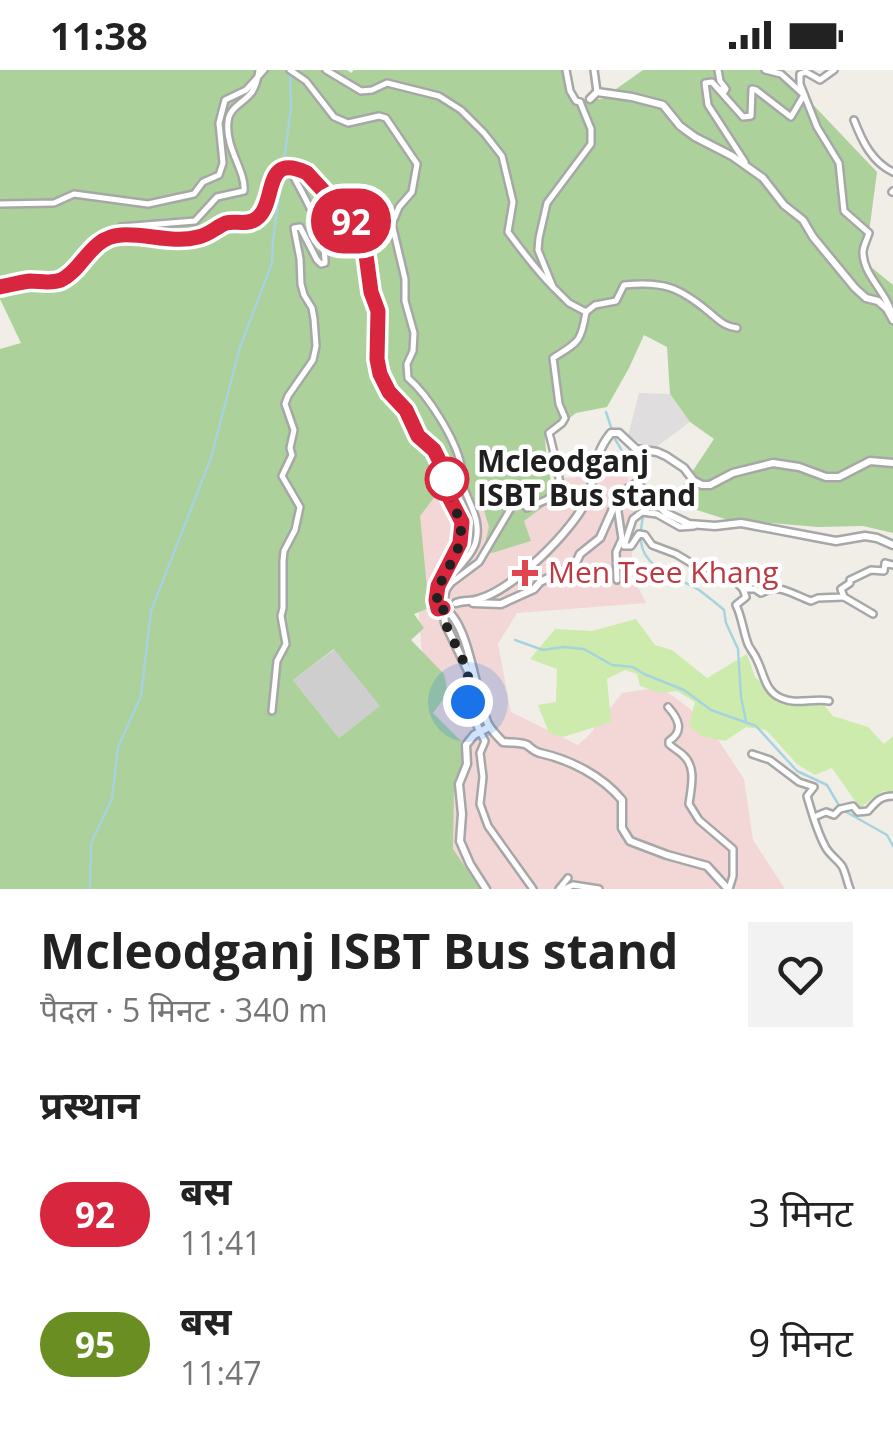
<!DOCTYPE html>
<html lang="hi">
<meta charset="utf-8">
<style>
body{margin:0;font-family:"Open Sans","Noto Sans Devanagari",sans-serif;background:#f2f2f2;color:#222;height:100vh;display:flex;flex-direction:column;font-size:38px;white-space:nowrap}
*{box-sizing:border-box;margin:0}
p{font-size:32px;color:#767676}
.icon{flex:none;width:55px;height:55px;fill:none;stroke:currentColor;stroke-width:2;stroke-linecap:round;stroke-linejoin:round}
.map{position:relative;height:819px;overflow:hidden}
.side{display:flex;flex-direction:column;background:#fff;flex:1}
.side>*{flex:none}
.badge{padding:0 20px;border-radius:32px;font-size:35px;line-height:65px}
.you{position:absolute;width:50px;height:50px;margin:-25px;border:8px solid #fff;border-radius:50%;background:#1a73e8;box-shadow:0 0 0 15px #1a73e833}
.map>.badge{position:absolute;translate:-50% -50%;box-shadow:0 0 0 5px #fff}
h2{padding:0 40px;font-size:38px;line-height:90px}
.round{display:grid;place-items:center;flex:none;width:105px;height:105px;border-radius:0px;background:#f2f2f2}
.overview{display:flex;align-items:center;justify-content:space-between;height:170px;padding:0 40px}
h1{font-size:48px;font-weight:700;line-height:75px}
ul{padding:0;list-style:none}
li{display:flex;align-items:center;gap:30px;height:130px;padding:0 40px}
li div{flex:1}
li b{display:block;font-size:38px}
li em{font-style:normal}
li .badge{min-width:110px;font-weight:700;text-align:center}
.status{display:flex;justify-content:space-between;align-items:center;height:70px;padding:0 50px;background:#fff;direction:ltr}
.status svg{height:28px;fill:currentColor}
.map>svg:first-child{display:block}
</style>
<div class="status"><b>11:38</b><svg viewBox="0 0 49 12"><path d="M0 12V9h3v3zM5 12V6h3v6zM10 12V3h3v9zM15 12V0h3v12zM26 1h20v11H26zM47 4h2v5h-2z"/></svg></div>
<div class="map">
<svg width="893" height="819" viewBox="0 0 893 819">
<rect width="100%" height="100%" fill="#f1eee7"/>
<polygon fill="#dfdddd" points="639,323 670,324 690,352 652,380 628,366"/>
<polygon fill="#f2d7d6" points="627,403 634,442 631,502 646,533 517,543 498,574 511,642 578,675 590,664 622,623 661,617 705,650 744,709 753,770 785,819 462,819 433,739 410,421"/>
<polygon fill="#cecece" points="335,579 381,636 339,668 293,610"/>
<polygon fill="#ccebad" points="636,549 655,575 672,580 707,608 747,584 755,607 781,631 823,634 833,646 868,657 884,674 893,666 893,721 883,721 860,738 832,698 815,705 797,694 766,660 746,657 725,671 701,666 689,655 695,632 677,621 660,623 640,616 637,604 625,600 607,609 611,652 563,667 549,663 538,635 556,632 557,599 530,589 555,559 592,561"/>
<path fill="#acd19b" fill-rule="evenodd" d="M0,0H347L351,3L354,0H566L570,30L602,29L643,0H780L877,102L865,192L893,215V463L863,456L818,457L725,449L672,432L714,369L690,352L670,324L667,277L644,265L629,298L607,337L576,343L545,367L547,394L555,428L524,451L531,471L492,483L483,481L489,457L483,437L463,434L443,416L420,446L429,538L414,544L424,558L411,570L444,604L448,623L433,643L463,673L464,693L454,719L453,779L480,819H0V279L21,273L0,229ZM334,579L380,636L339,668L293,610Z"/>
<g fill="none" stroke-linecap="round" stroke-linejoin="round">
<g stroke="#a7d3df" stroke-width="2.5">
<polyline points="606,342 612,360"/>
<polyline points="615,369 635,403 636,410"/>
<path d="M638,417C650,446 639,445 641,471C643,499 679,508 699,520C707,526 716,533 724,540L726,553L738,579L741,627L746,651"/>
<polyline points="515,570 543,580 563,577 584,579 612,595 633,597 644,604 684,620 711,640 756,656 797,701 827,715 841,739 887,765 893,776"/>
<polyline points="90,819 91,773 112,729 118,677 141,626 151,541 211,388 240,277 272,193 273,171 291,38 290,1"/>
</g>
<defs>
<g id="minor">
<path d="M290,0L306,11L334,47L348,53L379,46L386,48L417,94L412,122L399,137L392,154L405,209V231L414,263L413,281L407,294L408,308C428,325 455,368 461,395C462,403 462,411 464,418C470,436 481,450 476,471C472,488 449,504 441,523"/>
<path d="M326,0L361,21L372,20L387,13L439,26L461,40L484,63L502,86L513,132L508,162C522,181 536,200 553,217"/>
<polyline points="566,0 570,21 576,31 580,32"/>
<polyline points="594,0 597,22"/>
<polyline points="718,0 720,11 726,19 724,22 719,19"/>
<path d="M834,0L820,10L806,2L800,4V14L817,57L839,93L844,141L869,163C867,169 864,175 863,181C862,205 888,223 892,245"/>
<polyline points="580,32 591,59 591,74 547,133 539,168 538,180 553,217 569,233 586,242"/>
<path d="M854,50C862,71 872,92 893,102"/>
<polyline points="745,92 708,35 705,13 712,12 743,47 751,46 752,19 756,20 791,47 804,25 781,4 765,0"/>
<polyline points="892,122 893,121"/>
<polyline points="0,134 54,133 74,124 148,134 194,124 203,112 219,105 223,93 219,53 225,30 246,20 264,0"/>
<path d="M108,166L121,157L195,151L217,127L244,121C246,101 225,78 228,52C229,37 244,33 252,22C256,16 258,8 259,0"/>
<path d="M586,242L595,235L616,231L624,215C663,211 679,217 709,242C719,250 723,256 737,258"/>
<polyline points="617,435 622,469 616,482 617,510"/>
<path d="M694,456L680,457L657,444L642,442L633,449L624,476H631L639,464L645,465L652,475L676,484L691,493L723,503L734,510L743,519L746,527L736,535C742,547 743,561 748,574C749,577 755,585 756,588C764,602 764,621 781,628C796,635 813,628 829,631"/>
<path d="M743,519H755L761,523C779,512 793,525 811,531L818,528L844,527L841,519L850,513V510L871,500L884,501L885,493L893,495"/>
<polyline points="844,527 873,544"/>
<path d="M443,538L446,520L451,513L479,492L511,438L507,422L511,419L527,438L546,430L560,420C561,411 552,374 549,363L562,353L565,348L559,334L553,288C578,272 581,273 586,242"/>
<path d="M668,637C678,648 685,661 669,671V674C673,678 679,681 683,685C697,697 691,718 689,734L699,750L733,779V806L729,819"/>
<path d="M272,641L277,591L286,574L281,546L283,538V491L284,481L295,460L300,437L282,406L292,385L290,378L294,360L285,334L288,326L313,290L316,276L314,249L312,238L304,225L301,214L300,189L294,158L300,157L317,190L321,194L325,193C325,160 305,128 290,100"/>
<polyline points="480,662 485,671 480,683 483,707 480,734 488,756 533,819"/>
<path d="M752,684L770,690L799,712L814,717L807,726C812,743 817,762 826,778C831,786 837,789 842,796C846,803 847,812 850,819"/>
<path d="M814,747L826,742L834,745L840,739L853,736L858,742L868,741C876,732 880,726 893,726"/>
<polyline points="559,819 568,808"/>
<polyline points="564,819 573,815 599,819"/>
</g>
<g id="tertiary">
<polyline points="590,29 597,22 632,27 663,35 680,56 695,67 732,86 763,108 784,135 803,150 813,167 855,218 866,228 878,231 887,239 893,250"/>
<path d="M456,533C464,530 471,532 479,529C513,519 573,461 587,429C597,404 592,386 611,363H619L636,379L657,382L666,386L684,398L694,411L702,415H710L733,403L773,393L799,397L826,407H839L870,391L893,393"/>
<polyline points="473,533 501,534 534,519 540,512 575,495 580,484 600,468 616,432 624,421 637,413 666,443 689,454 715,456 741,453 836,471 865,466 877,468 893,475"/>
<path d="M443,538C470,552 475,626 488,654C492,661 498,667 503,672C510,673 521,672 527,675C531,678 535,682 540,683C571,690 602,706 622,730V758L630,771L667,785L707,796L728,819"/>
<polyline points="443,538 445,553 468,601 468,631 480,662"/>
<polyline points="486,819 470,794 460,771 462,744 459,714 467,694 466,675 474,665 489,657"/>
</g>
<path id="primary" d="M0,217C10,215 21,212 30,211C40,211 51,214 61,210C80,202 87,175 113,166C135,159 167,171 191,169C205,167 213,158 226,153C234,150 241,154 248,153C281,146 256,80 307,103L351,151L363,170L371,222L378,241L377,289L381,304L389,322L406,339L418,366L434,380L442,396L450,429L462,452L460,473L438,515L436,530L438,539L443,538"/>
</defs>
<use href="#minor" stroke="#a7a7a7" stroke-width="10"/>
<use href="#tertiary" stroke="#a7a7a7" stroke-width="11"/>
<use href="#primary" stroke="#9d6700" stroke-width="14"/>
<use href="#minor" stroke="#fff" stroke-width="5"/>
<use href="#tertiary" stroke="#fff" stroke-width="6"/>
<use href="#primary" stroke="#fdd4a0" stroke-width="9"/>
</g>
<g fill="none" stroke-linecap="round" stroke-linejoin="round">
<defs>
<path id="line" d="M0,217C10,215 21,212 30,211C40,211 51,214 61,210C83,200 90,167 121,165C146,163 173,174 198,167C209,165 216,157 226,153C236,150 246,156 256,149C278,134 261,81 307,103L351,151L364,170L371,222L378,241L377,289L380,304L389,322L406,340L418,366L434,380L442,396L450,429L462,452L460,473L438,516L436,530L438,539L443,538"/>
</defs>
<use href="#line" stroke="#fff" stroke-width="22"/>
<use href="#line" stroke="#d7263d" stroke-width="15"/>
<path stroke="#202020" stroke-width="10" stroke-dasharray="0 18" d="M447,409C448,432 465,448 460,471C455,496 432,512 438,539L443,538L445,553L468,601V632"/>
</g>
<circle fill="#fff" stroke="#d7263d" stroke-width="5" cx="447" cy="409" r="20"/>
<path fill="#e0444e" stroke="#fff" stroke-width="4" d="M520 488h10v10h10v10h-10v10h-10v-10h-10v-10h10z"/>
<g text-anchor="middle" stroke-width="9" stroke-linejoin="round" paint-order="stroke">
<g font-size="30" font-weight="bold" fill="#202020" stroke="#fff" text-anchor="start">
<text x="477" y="402">Mcleodganj<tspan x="477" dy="34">ISBT Bus stand</tspan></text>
</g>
<g font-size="30" fill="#be3a42" stroke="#fff" text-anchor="start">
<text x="548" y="513">Men Tsee Khang</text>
</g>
</g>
</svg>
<div class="you" style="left:468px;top:632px"></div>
<b class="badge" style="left:351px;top:151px;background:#d7263d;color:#fff">92</b>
</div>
<section class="side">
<div class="overview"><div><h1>Mcleodganj ISBT Bus stand</h1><p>पैदल · 5 मिनट · 340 m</p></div><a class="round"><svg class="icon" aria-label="heart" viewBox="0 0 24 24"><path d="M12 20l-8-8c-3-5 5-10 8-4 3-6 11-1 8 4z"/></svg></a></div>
<h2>प्रस्थान</h2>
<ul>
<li><span class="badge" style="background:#d7263d;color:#fff">92</span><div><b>बस</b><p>11:41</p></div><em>3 मिनट</em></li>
<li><span class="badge" style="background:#6b8e23;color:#fff">95</span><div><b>बस</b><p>11:47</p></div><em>9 मिनट</em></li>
</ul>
</section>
